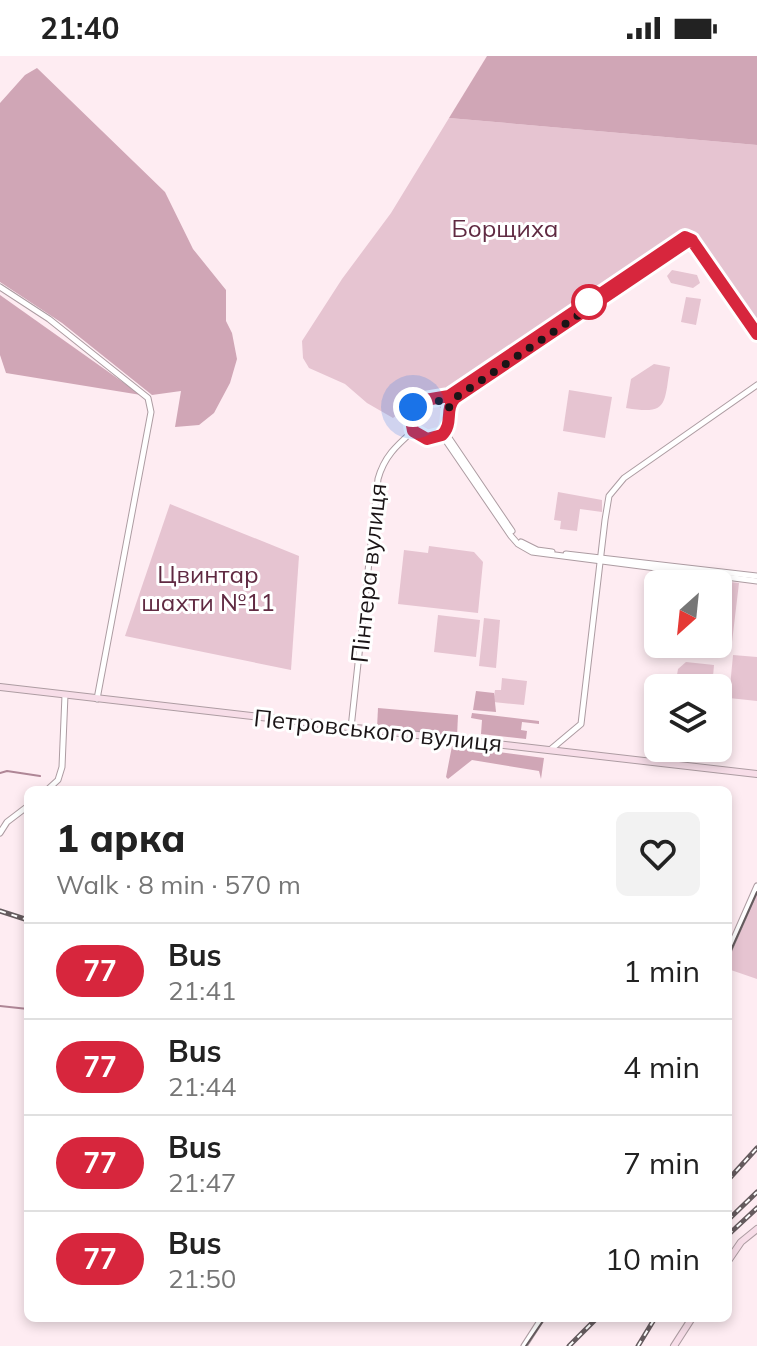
<!DOCTYPE html>
<meta charset="utf-8">
<style>
body{margin:0;font-family:Mulish,sans-serif;background:#f2f2f2;color:#222;height:100vh;display:flex;flex-direction:column;font-size:30px;white-space:nowrap}
*{box-sizing:border-box;margin:0}
p{font-size:26px;color:#767676}
.icon{flex:none;width:44px;height:44px;fill:none;stroke:currentColor;stroke-width:2;stroke-linecap:round;stroke-linejoin:round}
.map{position:relative;flex:1;overflow:hidden}
.panel{position:absolute;left:24px;top:730px;width:708px;height:536px;display:flex;flex-direction:column;background:#fff;border-radius:12px;box-shadow:0 4px 12px #0003}
.panel>*{flex:none}
.badge{padding:0 16px;border-radius:26px;font-size:28px;line-height:52px}
.needle{width:52px;rotate:207deg}
.tools{position:absolute;left:644px;top:514px;display:grid;gap:16px}
.tools a{display:grid;place-items:center;width:88px;height:88px;border-radius:12px;background:#fff;box-shadow:0 4px 12px #0003;font-size:40px}
.you{position:absolute;width:40px;height:40px;margin:-20px;border:6px solid #fff;border-radius:50%;background:#1a73e8;box-shadow:0 0 0 12px #1a73e833}
.map>.badge{position:absolute;translate:-50% -50%;box-shadow:0 0 0 4px #fff}
.round{display:grid;place-items:center;flex:none;width:84px;height:84px;border-radius:12px;background:#f2f2f2}
.overview{display:flex;align-items:center;justify-content:space-between;height:136px;padding:0 32px}
h1{font-size:38px;font-weight:800;line-height:60px}
ul{padding:0;list-style:none}
li{display:flex;align-items:center;gap:24px;height:96px;padding:0 32px;border-top:2px solid #e0e0e0}
li div{flex:1}
li b{display:block;font-size:30px}
li em{font-style:normal}
li .badge{min-width:88px;font-weight:700;text-align:center}
.status{display:flex;justify-content:space-between;align-items:center;height:56px;padding:0 40px;background:#fff;direction:ltr}
.status svg{height:22px;fill:currentColor}
.map>svg:first-child{display:block}
</style>
<div class="status"><b>21:40</b><svg viewBox="0 0 49 12"><path d="M0 12V9h3v3zM5 12V6h3v6zM10 12V3h3v9zM15 12V0h3v12zM26 1h20v11H26zM47 4h2v5h-2z"/></svg></div>
<div class="map">
<svg width="757" height="1290" viewBox="0 0 757 1290">
<rect width="100%" height="100%" fill="#feecf2"/>
<g fill="#e6c4d1">
<polygon points="449,62 757,89 757,266 751,269 687,177 449,338 419,342 393,362 367,347 345,328 309,312 303,302 302,285 342,223 391,157"/>
<polygon points="672,214 697,219 700,227 693,232 671,227 667,220"/>
<polygon points="686,241 701,243 696,269 681,266"/>
<path d="M654,308L670,311C664,349 668,359 626,352L631,323Z"/>
<polygon points="569,334 612,341 605,382 563,375"/>
<polygon points="558,436 602,444 602,456 580,453 577,475 560,473 561,465 554,464"/>
<polygon points="170,448 299,500 291,614 125,580"/>
<polygon points="429,490 474,496 483,506 478,557 398,548 404,494 428,497"/>
<polygon points="659,518 739,527 732,586 718,584 718,528 658,528"/>
<polygon points="438,559 480,564 476,601 434,596"/>
<polygon points="484,562 500,564 496,612 479,610"/>
<polygon points="733,599 757,601 757,645 729,642"/>
<polygon points="686,606 714,609 712,632 687,632 687,627 676,625 678,613"/>
<polygon points="502,622 527,625 524,649 493,646 495,634 501,634"/>
<polygon points="757,830 757,923 728,913 730,905 728,903 728,895"/>
</g>
<g fill="#d0a6b6">
<polygon points="487,0 757,0 757,89 449,62"/>
<polygon points="37,12 165,136 193,193 226,234 226,265 232,277 237,303 230,327 214,357 199,369 175,371 181,335 152,339 62,267 0,226 0,47 25,19"/>
<polygon points="0,239 141,339 6,317 0,299"/>
<polygon points="476,635 494,637 496,656 473,654"/>
<polygon points="378,652 458,659 457,681 377,672"/>
<polygon points="472,657 539,665 539,668 522,666 521,674 527,675 526,683 481,678 482,664 471,662"/>
<polygon points="452,690 544,702 541,723 539,715 472,704 448,723 446,721"/>
</g>
<g fill="none" stroke-linecap="round" stroke-linejoin="round">
<g stroke="#af8696" stroke-width="2">
<polyline points="0,717 7,715 40,720"/>
<polyline points="0,950 28,953"/>
</g>
<defs>
<g id="tertiary">
<polyline points="0,231 49,263 148,342 151,356 97,643"/>
<path d="M436,343L448,353L450,368L442,379C417,391 396,361 419,346C428,339 439,345 449,340L685,181L692,184L757,278"/>
<polyline points="448,353 455,342 688,185 692,186"/>
<polyline points="445,376 512,475"/>
<polyline points="442,379 511,480 518,488 532,496 757,525"/>
<polyline points="521,486 537,494 552,496"/>
<polyline points="566,498 757,520"/>
<path d="M351,672L378,423C384,401 396,390 413,375"/>
<polyline points="550,694 581,668 605,464 609,440 624,422 757,329"/>
<polyline points="47,734 58,724 62,711 65,639"/>
<polyline points="0,777 7,766 28,750"/>
<polyline points="728,896 757,830"/>
<polyline points="524,1290 542,1262"/>
</g>
<g id="secondary">
<polyline points="0,631 757,718"/>
<polyline points="728,1205 741,1186 757,1173"/>
<polyline points="674,1290 692,1262"/>
</g>
</defs>
<use href="#tertiary" stroke="#ad9ca2" stroke-width="7"/>
<use href="#secondary" stroke="#ad9ca2" stroke-width="8"/>
<use href="#tertiary" stroke="#fff" stroke-width="5"/>
<use href="#secondary" stroke="#f7dde8" stroke-width="6"/>
<g stroke="#655b5e" stroke-width="2">
<polyline points="728,901 757,836"/>
<polyline points="526,1290 545,1262"/>
</g>
<defs>
<g id="rail">
<polyline points="0,855 28,864"/>
<polyline points="728,1124 757,1092"/>
<polyline points="728,1164 757,1136"/>
<polyline points="728,1179 757,1152"/>
<polyline points="569,1290 597,1262"/>
<polyline points="638,1290 655,1262"/>
</g>
</defs>
<use href="#rail" stroke="#655b5e" stroke-width="5"/>
<use href="#rail" stroke="#fff" stroke-width="2" stroke-dasharray="6" stroke-linecap="butt"/>
</g>
<g fill="none" stroke-linecap="round" stroke-linejoin="round">
<defs>
<path id="line" d="M692,184L685,181L449,340L419,345L410,359L413,375L427,383L442,379C454,367 444,354 455,342L688,185L693,186L757,278"/>
</defs>
<use href="#line" stroke="#fff" stroke-width="18"/>
<use href="#line" stroke="#d7263d" stroke-width="12"/>
<path stroke="#1b1517" stroke-width="8" stroke-dasharray="0 14.4" d="M413,351C424,339 438,340 448,353L455,342L592,250L589,246"/>
</g>
<circle fill="#fff" stroke="#d7263d" stroke-width="4" cx="589" cy="246" r="16"/>
<g text-anchor="middle" stroke-width="6" stroke-linejoin="round" paint-order="stroke">
<g font-size="24" fill="#602a42" stroke="#fff">
<text x="505" y="181">Борщиха</text>
<text x="208" y="527">Цвинтар<tspan x="208" dy="28">шахти №11</tspan></text>
</g>
<g font-size="24" fill="#1b1517" stroke="#fff">
<text transform="translate(369 517) rotate(-84)" y="8">Пінтера вулиця</text>
<text transform="translate(378 675) rotate(6)" y="8">Петровського вулиця</text>
</g>
</g>
</svg>
<div class="tools">
<a><svg class="needle" viewBox="-14 -14 28 28"><path d="M0-13l5 13h-10z" fill="#e53935"/><path d="M0 13l5-13h-10z" fill="#767676"/></svg></a>
<a><svg class="icon" aria-label="layers" viewBox="0 0 24 24"><path d="M12 4l9 5-9 5-9-5zM3 14l9 5 9-5"/></svg></a>
</div>
<div class="you" style="left:413px;top:351px"></div>
<section class="panel">
<div class="overview"><div><h1>1 арка</h1><p>Walk · 8 min · 570 m</p></div><a class="round"><svg class="icon" aria-label="heart" viewBox="0 0 24 24"><path d="M12 20l-8-8c-3-5 5-10 8-4 3-6 11-1 8 4z"/></svg></a></div>
<ul>
<li><span class="badge" style="background:#d7263d;color:#fff">77</span><div><b>Bus</b><p>21:41</p></div><em>1 min</em></li>
<li><span class="badge" style="background:#d7263d;color:#fff">77</span><div><b>Bus</b><p>21:44</p></div><em>4 min</em></li>
<li><span class="badge" style="background:#d7263d;color:#fff">77</span><div><b>Bus</b><p>21:47</p></div><em>7 min</em></li>
<li><span class="badge" style="background:#d7263d;color:#fff">77</span><div><b>Bus</b><p>21:50</p></div><em>10 min</em></li>
</ul>
</section>
</div>
